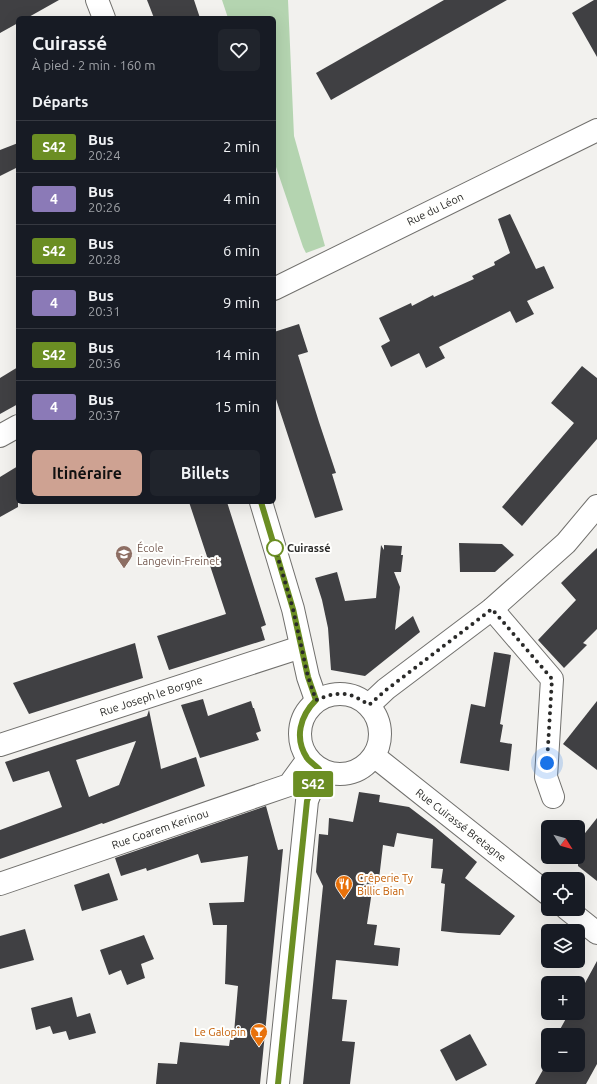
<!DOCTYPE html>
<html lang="fr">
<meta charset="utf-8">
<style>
body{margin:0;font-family:Ubuntu,sans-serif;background:#20242c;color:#f1f3f6;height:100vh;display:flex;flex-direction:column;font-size:15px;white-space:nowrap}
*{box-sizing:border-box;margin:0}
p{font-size:13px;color:#9ea1a6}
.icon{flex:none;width:22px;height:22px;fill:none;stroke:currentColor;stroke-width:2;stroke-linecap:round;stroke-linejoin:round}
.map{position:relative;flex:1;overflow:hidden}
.details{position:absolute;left:16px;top:16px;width:260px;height:488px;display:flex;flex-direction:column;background:#171b24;border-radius:6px;box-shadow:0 4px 16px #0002}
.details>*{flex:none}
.badge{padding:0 8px;border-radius:3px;font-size:14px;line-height:26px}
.needle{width:26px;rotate:127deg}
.tools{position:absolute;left:541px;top:820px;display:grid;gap:8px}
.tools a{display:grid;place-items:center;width:44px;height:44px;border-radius:6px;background:#171b24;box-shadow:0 4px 16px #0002;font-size:20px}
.you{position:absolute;width:20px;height:20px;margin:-10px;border:3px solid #fff;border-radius:50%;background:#1a73e8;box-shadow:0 0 0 6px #1a73e833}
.map>.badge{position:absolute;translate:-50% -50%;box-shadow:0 0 0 2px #fff}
h2{padding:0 16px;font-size:15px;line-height:36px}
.round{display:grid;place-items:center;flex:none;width:42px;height:42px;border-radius:6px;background:#20242c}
.overview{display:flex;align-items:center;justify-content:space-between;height:68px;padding:0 16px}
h1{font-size:19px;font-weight:700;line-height:30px}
.primary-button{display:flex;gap:8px;margin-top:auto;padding:8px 16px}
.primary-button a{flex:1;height:46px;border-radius:6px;background:#cea292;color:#111;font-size:16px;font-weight:700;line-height:46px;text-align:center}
.primary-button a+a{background:#20242c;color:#f1f3f6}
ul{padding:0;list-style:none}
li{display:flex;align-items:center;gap:12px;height:52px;padding:0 16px;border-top:1px solid #363941}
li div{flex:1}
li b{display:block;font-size:15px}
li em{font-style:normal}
li .badge{min-width:44px;font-weight:700;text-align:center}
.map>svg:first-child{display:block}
</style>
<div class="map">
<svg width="597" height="1084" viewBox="0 0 597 1084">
<rect width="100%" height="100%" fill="#f2f1ee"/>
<polygon fill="#b4d4b0" points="222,0 288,0 294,136 325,246 306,253 303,247 274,161 274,18 228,18"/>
<g fill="#404043" fill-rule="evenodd">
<polygon points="0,0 59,0 27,18 18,18 18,23 0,33"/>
<polygon points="147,0 194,0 200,18 154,18"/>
<polygon points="444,0 507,0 331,100 316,73"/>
<polygon points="594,0 597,0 597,57 572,13"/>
<polygon points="18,143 18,167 0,176 0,150"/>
<polygon points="510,214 536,269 544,266 554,288 527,301 534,314 516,323 510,311 439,347 445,358 426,368 419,353 391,367 381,346 390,341 379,318 411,303 412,306 433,295 434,297 474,279 472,276 495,265 494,262 510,253 498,219"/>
<polygon points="299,324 308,352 298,355 319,422 336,473 332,474 343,510 315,518 274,393 274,332"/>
<polygon points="582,366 597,378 597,439 522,526 502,507 574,423 551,403"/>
<polygon points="18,367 18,404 0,414 0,378"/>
<polygon points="18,466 18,507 0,517 0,477"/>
<polygon points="189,502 227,502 266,625 261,627 265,640 169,670 157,636 226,614"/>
<polygon points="459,543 502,544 514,555 495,572 460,572"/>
<polygon points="381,545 384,550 384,545 402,546 401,555 403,555 401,572 394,572 400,587 395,630 413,616 420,632 365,676 331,670 328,628 322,600 315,578 337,572 345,601 376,598"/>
<polygon points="597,548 597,629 583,643 587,645 564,668 538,640 576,600 561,583"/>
<polygon points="135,643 143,678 29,714 13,683"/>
<polygon points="494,652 511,655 500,724 503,725 500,742 512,744 509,771 460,763 471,704 485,707"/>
<polygon points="203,699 208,716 251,701 253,708 254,708 261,731 256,733 259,740 200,758 181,705"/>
<polygon points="597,701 597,770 563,744"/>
<path d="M149,710L160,763L161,769L196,757L205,786L103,824L102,823L83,830L0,859V830L62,807L49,771L13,782L5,762L147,716ZM136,741L119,785L89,797L76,760Z"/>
<polygon points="359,792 380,795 379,802 409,807 434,826 477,862 465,878 515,916 500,935 458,933 441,931 445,884 441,883 443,869 431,868 433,839 397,833 394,847 383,845 379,879 374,878 367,924 377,925 374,945 400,948 398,966 336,960 332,999 347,1000 342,1041 355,1042 350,1084 303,1084 323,886 316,872 319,834 328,835 329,818 353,822"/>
<polygon points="266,806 278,850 283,849 260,1084 156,1084 158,1063 177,1064 180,1042 229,1046 231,1033 234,1033 238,986 225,984 227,925 213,925 209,903 244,902 248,856 201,863 198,854 147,871 146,868 121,876 115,858"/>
<polygon points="597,818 597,881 578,866 578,842"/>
<polygon points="109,873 118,900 82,911 74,885"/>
<polygon points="25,929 34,960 0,969 0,936"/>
<polygon points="144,935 154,959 141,964 145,978 127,985 121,970 109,975 100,950"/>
<polygon points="597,961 597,1064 586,1084 535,1084 548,1061 548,1065 578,1065 578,1035 557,1035 569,1013 578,1013 578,996"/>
<polygon points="72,997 77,1017 90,1013 96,1033 69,1040 66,1031 53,1034 50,1026 36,1030 31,1008"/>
<polygon points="470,1034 487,1065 456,1081 440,1050"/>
</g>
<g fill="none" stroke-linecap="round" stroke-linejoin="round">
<defs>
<g id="street">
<polyline points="274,289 597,130"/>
<polyline points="0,436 18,426"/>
<polyline points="492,609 552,679 546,777 553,797"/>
<polyline points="0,745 301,647"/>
<polyline points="0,884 289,785 308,759"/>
</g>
<g id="secondary">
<polyline points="97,0 104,18"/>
<polyline points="261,502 293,609 308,677 316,700"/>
<circle cx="340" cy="734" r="40"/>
<polyline points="369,705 386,689 492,609 566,543 597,506"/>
<polyline points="374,756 548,894"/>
<polyline points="567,909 597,933"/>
<polyline points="278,1084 307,801 319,769"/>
</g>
</defs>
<use href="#street" stroke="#71706d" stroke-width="24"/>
<use href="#secondary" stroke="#71706d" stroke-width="24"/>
<use href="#street" stroke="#fff" stroke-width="22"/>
<use href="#secondary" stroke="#fff" stroke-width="22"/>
</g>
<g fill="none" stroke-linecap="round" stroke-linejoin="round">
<defs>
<path id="line" d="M261,502L293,609L308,677L316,700C300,716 294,738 307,758C310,762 315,765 319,769L307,801L278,1084"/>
</defs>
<use href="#line" stroke="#fff" stroke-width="9"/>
<use href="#line" stroke="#6b8e23" stroke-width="6"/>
<path stroke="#2a2a29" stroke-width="4" stroke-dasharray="0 7.2" d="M275,548L293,609L308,677L316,700C338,691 349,691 369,705L386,690L492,609L552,679L547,763"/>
</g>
<defs>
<symbol id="school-pin" viewBox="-11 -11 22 30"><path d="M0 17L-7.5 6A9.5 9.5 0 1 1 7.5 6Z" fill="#8d6e63" stroke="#fffffd"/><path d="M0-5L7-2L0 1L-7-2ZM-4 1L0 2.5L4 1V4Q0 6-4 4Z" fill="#fff"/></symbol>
<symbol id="restaurant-pin" viewBox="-11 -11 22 30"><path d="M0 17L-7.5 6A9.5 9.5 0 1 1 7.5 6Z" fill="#e8710a" stroke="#fffffd"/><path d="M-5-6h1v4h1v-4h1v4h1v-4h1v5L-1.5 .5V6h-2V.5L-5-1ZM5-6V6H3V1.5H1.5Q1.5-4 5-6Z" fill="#fff"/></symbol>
<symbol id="bar-pin" viewBox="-11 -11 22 30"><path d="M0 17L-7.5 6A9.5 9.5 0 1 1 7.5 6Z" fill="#e8710a" stroke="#fffffd"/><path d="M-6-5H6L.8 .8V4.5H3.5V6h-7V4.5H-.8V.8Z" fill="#fff"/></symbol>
</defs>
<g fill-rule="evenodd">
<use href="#school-pin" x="114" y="544" width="20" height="27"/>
<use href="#restaurant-pin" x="334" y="874" width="20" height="27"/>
<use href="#bar-pin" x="249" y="1022" width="20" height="27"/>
</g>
<circle fill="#fff" stroke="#6b8e23" stroke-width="2" cx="275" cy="548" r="8"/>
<g text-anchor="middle" stroke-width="4" stroke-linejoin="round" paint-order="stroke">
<g font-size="11" fill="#2a2a29" stroke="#fffffd">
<text transform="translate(435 209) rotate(-26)" y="4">Rue du Léon</text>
<text transform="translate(151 696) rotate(-18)" y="4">Rue Joseph le Borgne</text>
<text transform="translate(461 825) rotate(38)" y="4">Rue Cuirassé Bretagne</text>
<text transform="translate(160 829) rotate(-19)" y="4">Rue Goarem Kerinou</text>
</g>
<g font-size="11" fill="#785e54" stroke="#fffffd" text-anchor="start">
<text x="137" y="552">École<tspan x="137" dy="13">Langevin-Freinet</tspan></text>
</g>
<g font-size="11" font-weight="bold" fill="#2a2a29" stroke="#fffffd" text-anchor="start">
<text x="287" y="552">Cuirassé</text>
</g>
<g font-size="11" fill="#c56008" stroke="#fffffd" text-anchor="start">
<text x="357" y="882">Crêperie Ty<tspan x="357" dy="13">Billic Bian</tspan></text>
<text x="246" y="1036" text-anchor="end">Le Galopin</text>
</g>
</g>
</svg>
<div class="tools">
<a><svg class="needle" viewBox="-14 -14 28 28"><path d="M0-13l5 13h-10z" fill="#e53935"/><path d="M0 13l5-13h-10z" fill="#9ea1a6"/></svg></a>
<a><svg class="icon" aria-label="locate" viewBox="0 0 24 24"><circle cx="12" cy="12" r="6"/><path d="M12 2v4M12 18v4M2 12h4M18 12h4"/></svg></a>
<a><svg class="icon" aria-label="layers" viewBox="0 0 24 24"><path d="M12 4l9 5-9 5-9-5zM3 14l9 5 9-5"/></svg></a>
<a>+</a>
<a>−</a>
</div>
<div class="you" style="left:547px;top:763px"></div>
<b class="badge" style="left:313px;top:784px;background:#6b8e23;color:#fff">S42</b>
<section class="details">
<div class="overview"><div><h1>Cuirassé</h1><p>À pied · 2 min · 160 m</p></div><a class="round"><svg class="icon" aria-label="heart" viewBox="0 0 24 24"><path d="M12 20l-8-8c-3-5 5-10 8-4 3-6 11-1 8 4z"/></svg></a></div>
<h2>Départs</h2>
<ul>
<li><span class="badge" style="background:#6b8e23;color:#fff">S42</span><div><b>Bus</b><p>20:24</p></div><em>2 min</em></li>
<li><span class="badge" style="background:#8b7ab7;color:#fff">4</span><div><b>Bus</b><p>20:26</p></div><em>4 min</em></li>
<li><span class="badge" style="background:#6b8e23;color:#fff">S42</span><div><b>Bus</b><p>20:28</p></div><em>6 min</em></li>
<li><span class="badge" style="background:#8b7ab7;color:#fff">4</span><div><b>Bus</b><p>20:31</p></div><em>9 min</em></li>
<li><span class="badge" style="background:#6b8e23;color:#fff">S42</span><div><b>Bus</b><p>20:36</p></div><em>14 min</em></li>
<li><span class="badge" style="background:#8b7ab7;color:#fff">4</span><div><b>Bus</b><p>20:37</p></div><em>15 min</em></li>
</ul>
<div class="primary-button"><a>Itinéraire</a><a>Billets</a></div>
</section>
</div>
